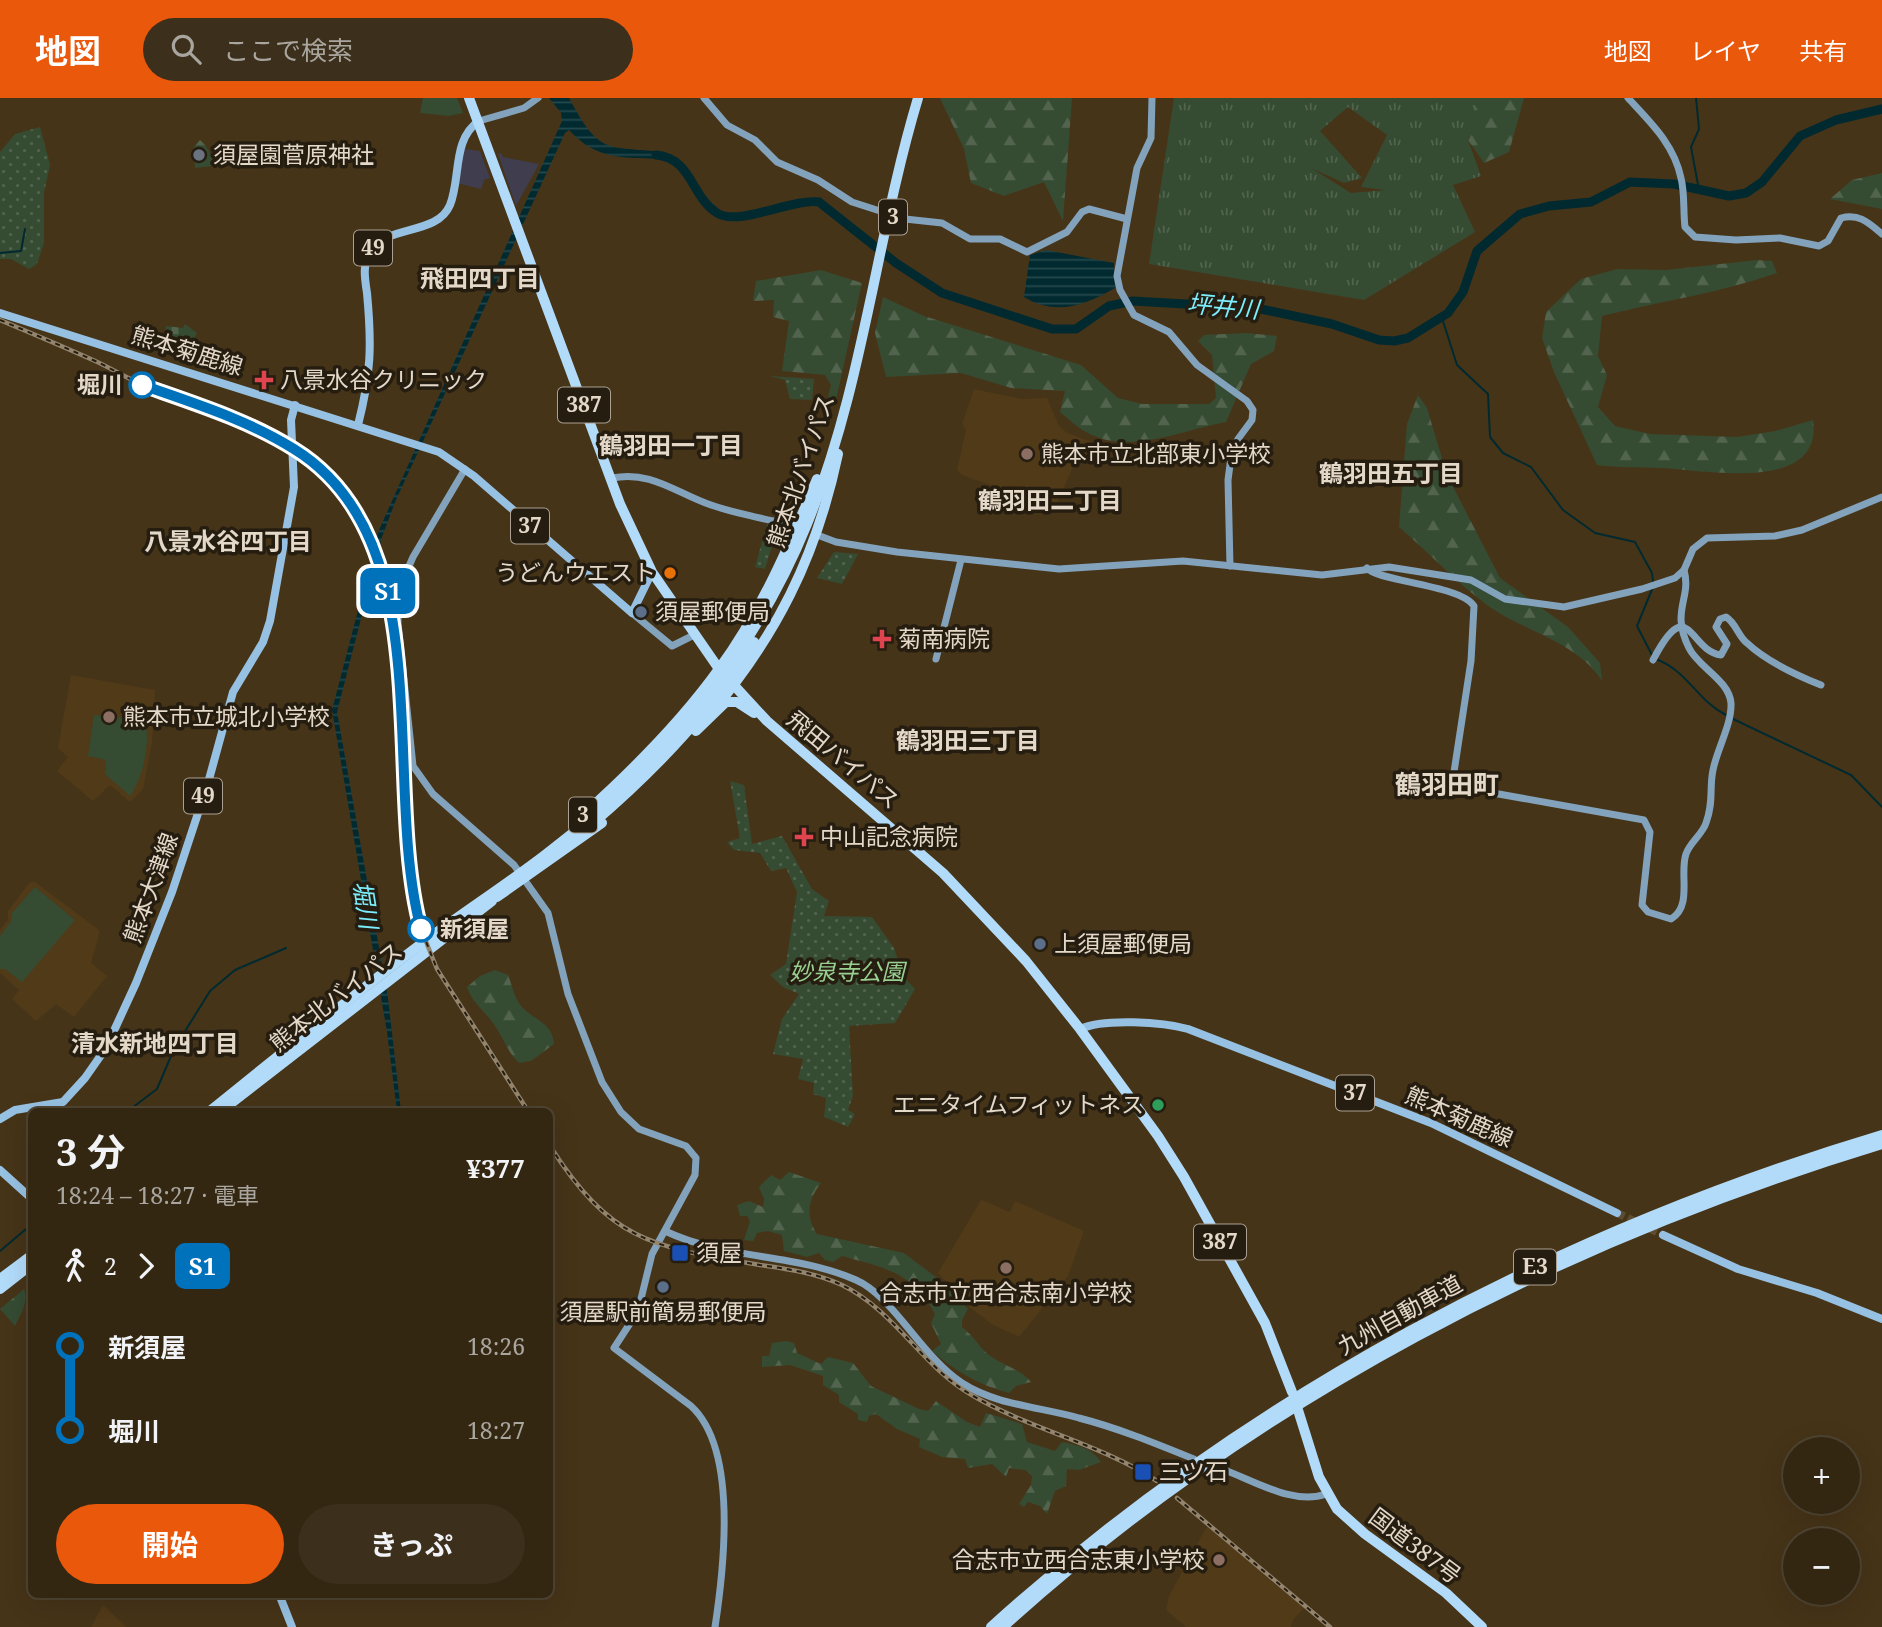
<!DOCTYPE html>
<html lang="ja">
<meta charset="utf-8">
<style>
body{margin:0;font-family:"Noto Serif","Noto Sans JP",serif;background:#3c2f1b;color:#f1f3f6;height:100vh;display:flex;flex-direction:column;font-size:26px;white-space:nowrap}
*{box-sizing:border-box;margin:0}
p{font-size:23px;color:#a9a59f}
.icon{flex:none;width:38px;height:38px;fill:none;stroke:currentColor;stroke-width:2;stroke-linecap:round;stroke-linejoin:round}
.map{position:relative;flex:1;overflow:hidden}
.drawer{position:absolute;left:28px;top:1010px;width:525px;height:490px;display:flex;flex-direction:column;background:#342712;border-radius:10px;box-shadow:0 7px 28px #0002,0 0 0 2px #4e4432}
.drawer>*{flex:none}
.badge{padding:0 14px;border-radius:10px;font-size:24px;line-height:46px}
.controls{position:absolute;left:1783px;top:1339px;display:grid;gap:14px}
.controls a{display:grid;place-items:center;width:77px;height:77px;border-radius:50%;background:#342712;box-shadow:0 7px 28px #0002,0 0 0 2px #4e4432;font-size:35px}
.map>.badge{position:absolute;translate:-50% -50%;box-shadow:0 0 0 4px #fff}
.legs{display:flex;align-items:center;gap:10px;height:77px;padding:0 28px;font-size:23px}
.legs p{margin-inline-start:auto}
.headline{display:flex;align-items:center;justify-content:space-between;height:119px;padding:0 28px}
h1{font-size:38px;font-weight:700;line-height:52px}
.action{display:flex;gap:14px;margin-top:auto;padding:14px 28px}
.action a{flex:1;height:80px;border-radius:42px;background:#ea580c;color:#fff;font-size:28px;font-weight:700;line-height:80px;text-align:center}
.action a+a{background:#3c2f1b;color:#f1f3f6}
ul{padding:0 28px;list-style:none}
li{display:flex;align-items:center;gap:24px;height:84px;font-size:26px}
li i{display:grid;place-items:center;width:10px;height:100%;margin:0 9px;background:currentColor}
li i::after{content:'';width:18px;height:18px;margin:-9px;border:5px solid;border-radius:50%;background:#342712}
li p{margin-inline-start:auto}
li:first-child i{background:linear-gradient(#0000 50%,currentColor 0)}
li:last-child i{background:linear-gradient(currentColor 50%,#0000 0)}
header{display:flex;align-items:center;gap:42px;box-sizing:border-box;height:98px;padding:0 35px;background:#ea580c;color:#fff}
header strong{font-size:33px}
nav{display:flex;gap:38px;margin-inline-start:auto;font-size:24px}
.search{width:490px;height:63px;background:#3c2f1b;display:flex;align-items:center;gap:18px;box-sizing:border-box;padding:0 24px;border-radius:38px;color:#a9a59f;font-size:26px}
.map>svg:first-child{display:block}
</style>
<header>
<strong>地図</strong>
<div class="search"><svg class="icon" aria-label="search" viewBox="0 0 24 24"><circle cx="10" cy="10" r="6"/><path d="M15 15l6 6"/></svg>ここで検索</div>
<nav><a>地図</a><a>レイヤ</a><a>共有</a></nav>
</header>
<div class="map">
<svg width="1882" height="1529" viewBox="0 0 1882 1529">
<defs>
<pattern id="grass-tufts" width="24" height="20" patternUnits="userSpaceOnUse" patternTransform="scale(1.75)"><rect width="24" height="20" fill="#354b32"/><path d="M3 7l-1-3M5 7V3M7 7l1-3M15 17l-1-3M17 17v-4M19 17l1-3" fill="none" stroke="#52644e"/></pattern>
<pattern id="forest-firs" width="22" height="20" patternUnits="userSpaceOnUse" patternTransform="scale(1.75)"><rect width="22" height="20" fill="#354b32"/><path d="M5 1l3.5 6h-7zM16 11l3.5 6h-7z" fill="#52644e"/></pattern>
<pattern id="cemetery-stones" width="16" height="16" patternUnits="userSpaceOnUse" patternTransform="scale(1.75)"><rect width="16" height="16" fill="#354b32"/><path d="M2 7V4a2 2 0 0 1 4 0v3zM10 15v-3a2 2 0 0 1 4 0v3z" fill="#52644e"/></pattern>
<pattern id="park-dots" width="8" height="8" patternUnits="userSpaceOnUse" patternTransform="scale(1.75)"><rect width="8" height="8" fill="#354b32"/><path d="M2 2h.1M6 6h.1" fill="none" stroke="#52644e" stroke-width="1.8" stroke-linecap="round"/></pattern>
<pattern id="water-rules" width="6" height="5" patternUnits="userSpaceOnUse" patternTransform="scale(1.75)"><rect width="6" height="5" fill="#002a30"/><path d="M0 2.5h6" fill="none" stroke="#25484c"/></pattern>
</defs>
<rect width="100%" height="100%" fill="#463418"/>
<g fill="#3f3d4e">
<polygon points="464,51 480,53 490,80 484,82 481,91 457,85"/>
<polygon points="501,55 503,59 539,66 516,108 498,56"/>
</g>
<g fill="#513a18">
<polygon points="974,291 1021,301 1047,300 1059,328 1067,335 1095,345 1089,365 1075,364 1055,410 962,377 957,372 966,332 962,326"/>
<polygon points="71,577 155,592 152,645 143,691 130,704 110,687 93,703 57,673 68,659 58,650"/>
<polygon points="30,784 35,784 100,833 91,865 107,878 74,919 56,906 36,923 12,901 19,892 0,875 0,832 8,822 8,813"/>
<polygon points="981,1102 1010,1114 1015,1103 1084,1133 1068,1178 1019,1239 993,1227 972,1211 938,1175"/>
<polygon points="1208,1426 1305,1509 1293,1522 1291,1529 1186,1529 1166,1512 1169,1498"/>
<polygon points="103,1507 122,1525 126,1529 91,1529"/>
</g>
<path fill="url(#grass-tufts)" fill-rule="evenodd" d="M1174,0H1481L1468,42L1481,78L1453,87L1475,134L1364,202L1149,166ZM1348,9L1387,37L1361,89L1385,92L1351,95L1311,70L1344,85L1362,80L1320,33Z"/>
<g fill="url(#forest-firs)">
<polygon points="940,0 1072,0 1063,123 1044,84 1004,98 971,85 964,51"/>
<polygon points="1477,0 1524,0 1509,54 1484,65 1468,42"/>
<path d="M200,42C208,49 213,58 212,68L195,70L194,49Z"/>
<polygon points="1882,75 1882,111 1830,101 1852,82"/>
<path d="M1757,162L1772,163L1777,175C1720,195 1661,203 1602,218L1598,258L1607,277L1598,309L1615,328L1650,336L1737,339L1775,333L1813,322C1824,396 1704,372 1662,370C1640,369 1619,370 1597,367L1554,274L1542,240L1546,214L1581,181L1617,171L1666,172Z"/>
<polygon points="821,172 862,185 835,306 827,303 831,287 825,277 782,273 789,223 773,219 774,202 753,203 756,183"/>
<path d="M883,199L924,218L1081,267L1118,300L1142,306H1209L1216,300L1212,257L1198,243L1204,237L1246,235L1277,238L1274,253L1251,266L1226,324C1182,332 1128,358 1086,334C1076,329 1068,320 1060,314L1065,293L1011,290L961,275L886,279L875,235Z"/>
<path d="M1418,297L1427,310L1447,377L1500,480L1568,529L1600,565L1602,583C1578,544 1522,533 1487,507C1456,484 1428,454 1399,429L1407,326Z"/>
<path d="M495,872L508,877C512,887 515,902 522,909C535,923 552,924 554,946L531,963L519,965C508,955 505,943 497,931C488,915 473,907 467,889L480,878Z"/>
<path d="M789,1074L821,1085C808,1101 805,1118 817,1136L904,1155L941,1183L968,1211L962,1222V1229C973,1237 979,1249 989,1257C1002,1267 1022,1272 1031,1284L1016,1288L1009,1295C979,1287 955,1273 932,1253L941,1246L931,1225L935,1216C913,1174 885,1170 842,1158L833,1164L825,1162L819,1155L807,1159L784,1153L782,1137L768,1133L757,1135L753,1143L744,1142L750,1123L747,1118H740L737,1107L749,1103L763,1109L764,1101L759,1089L771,1077L780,1082Z"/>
<path d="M24,1191C29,1205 20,1217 15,1228L0,1211Z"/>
<path d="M786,1243L794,1245L797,1255L821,1266L828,1259L853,1265L871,1288L919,1311L928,1313L936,1303L967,1324L980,1329L986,1315L1022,1326L1027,1344L1055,1353L1062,1344C1077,1347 1092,1350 1101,1364L1079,1372L1067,1371L1066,1388L1055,1393L1047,1416L1040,1408L1028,1404L1024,1409L1019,1406L1031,1387L1032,1378L1025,1372L1009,1370L1006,1379L992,1366L968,1370L965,1361L942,1359L919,1349L920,1341L897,1331L876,1316L869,1318L867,1324L858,1322V1316L839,1304V1297L823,1287V1278L790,1267L762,1269V1258H769L772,1245Z"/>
</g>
<polygon fill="url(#cemetery-stones)" points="185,226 197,235 190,250 164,248 166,228 183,230"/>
<g fill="url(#park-dots)">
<polygon points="40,29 50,67 44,94 44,145 37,166 29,171 11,161 0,161 0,54 15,36"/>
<polygon points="770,278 814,281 812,302 790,301 785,282"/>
<polygon points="767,426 778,428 765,471 755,469"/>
<polygon points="834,454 858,456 842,486 817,480"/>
<polygon points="730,683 744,687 752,746 782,738 812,791 829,803 824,818 872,819 894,850 903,878 915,891 895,925 849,928 853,998 848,1012 855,1016 848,1029 824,1019 826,1000 813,996 814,985 798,981 803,961 773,956 782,921 799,896 783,889 770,877 786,866 797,794 786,770 771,773 760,755 734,752 727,744 740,740"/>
</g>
<g fill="#354b32">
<polygon points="423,0 457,0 463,15 449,18 420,15"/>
<path d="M94,617L145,622C151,643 143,680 130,698L105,676L106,662L88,658Z"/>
<polygon points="35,789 75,822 22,884 5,871 0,871 0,838 11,823 12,815"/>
</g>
<g fill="url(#water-rules)">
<path d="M549,0H569C600,57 604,48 665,54L666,61C626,59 598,64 569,32L565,35L396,402L382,439L337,614L388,900L401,1013H397L387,934L332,612L379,432L562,23L561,15Z"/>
<path d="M1046,152L1114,165L1115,190C1084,208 1056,218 1024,199L1030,157Z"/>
</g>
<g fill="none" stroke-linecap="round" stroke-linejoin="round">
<g stroke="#002a30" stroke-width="2">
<polyline points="1696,0 1699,31 1691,49 1699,92"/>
<polyline points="0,155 21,153 25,131"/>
<polyline points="1442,220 1457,267 1488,296 1490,339 1503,355 1531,369 1563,412 1595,435 1635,444 1652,475 1653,483"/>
<polyline points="1653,489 1637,528 1653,559"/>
<path d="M1658,562C1687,573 1699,604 1726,617"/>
<polyline points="1731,620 1851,677 1882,709"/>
<polyline points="128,1013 157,991 174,951 210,893 235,872 286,850"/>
<polyline points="0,1153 32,1126"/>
</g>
<path stroke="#002a30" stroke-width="9" d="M656,57C692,60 691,99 717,115C739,129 792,100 819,104L896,165L942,195L1052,231H1076L1109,208L1133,203L1256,210L1332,226L1379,242L1394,243L1408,240L1448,215L1463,194L1477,153L1520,116L1549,108L1591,104L1630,84L1674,86L1729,98L1746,95L1762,84L1800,38L1836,22L1882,11"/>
<polyline stroke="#5e4d32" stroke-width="8" stroke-dasharray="8 4" stroke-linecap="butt" points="1617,1115 1663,1137"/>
<g stroke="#83a3bd" stroke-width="7">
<polyline points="704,0 727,27 755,42 777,64 818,82 852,104 905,121 942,125 970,141 1000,141 1027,154 1067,134 1082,114 1089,111 1127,121"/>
<polyline points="1152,0 1151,40 1137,70 1117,178 1120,192 1134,217 1169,234 1197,267 1247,303 1253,312 1252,322 1238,341 1231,359 1228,382 1230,468"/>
<path d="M1628,0C1650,24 1674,46 1681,80C1685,96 1683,113 1685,129L1695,139L1736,142L1780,140L1819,148L1828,143L1841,120C1859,115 1869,125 1882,136"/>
<polyline points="479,23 524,10 538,0"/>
<path d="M465,371L413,459L399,491L398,525L413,668L433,696L514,767L548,815L568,896L602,984L621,1014L639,1031L686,1048L696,1060L695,1077L652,1156L638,1213L614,1250L691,1308C738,1351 724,1470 715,1529"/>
<path d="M612,380C651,372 676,395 711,407C737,416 765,421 792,427"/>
<polyline points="820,438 836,444 897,454 1059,471 1183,463 1322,477 1389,469 1471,482 1505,501 1564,509 1642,491 1675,480 1684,472 1693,451 1707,440 1775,438 1802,432 1882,399"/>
<path d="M1367,470C1376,483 1461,487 1474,508L1471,563L1454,674L1455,682L1465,690L1644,722L1650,734L1642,807L1648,814L1671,821C1693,808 1679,775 1686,756C1690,744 1702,737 1706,725C1714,703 1709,691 1713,672C1717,651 1732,626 1731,605C1729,582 1698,569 1689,550C1670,512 1692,501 1684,472"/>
<polyline points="632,515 672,548 694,537"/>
<polyline points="936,561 961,462"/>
<path d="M1653,562C1689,493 1689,553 1721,557L1727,546L1716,529L1720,521L1726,519C1736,525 1738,538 1747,545C1766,563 1796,577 1821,587"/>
<path d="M665,1133C726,1162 795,1155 856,1182C893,1198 921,1258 962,1285C996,1307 1040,1309 1079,1320C1118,1330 1157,1346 1194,1361"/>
<path d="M1219,1370C1252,1381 1292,1408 1326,1396"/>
</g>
<g stroke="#97c1e2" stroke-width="8">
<polyline points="0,215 439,354 474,378 632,515 652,474"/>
<path d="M358,327C371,276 372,248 367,195C365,182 362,166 370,154C387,126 437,138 450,107C461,80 452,41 479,23"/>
<path d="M1080,931C1104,920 1163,924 1188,931L1431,1025L1617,1115"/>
<polyline points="0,1021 15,1012 63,1004 85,980 106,950 136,885 172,794 208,685 233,594 263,544 270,523 294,389 291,322 295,307"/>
<polyline points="0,1072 32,1101"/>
<polyline points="1663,1137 1738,1171 1817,1195 1882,1221"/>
<polyline points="279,1496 292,1529"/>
</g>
<g stroke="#b2dbfa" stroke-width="10">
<polyline points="469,0 620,406 652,474 719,571 767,623 943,775 1026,863 1080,931 1158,1038 1184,1079 1265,1225 1292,1294"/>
<path d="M707,620C776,539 816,460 838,356"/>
<polyline points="696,633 726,604 737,604 754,615"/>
<path d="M584,716C633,672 681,624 719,571C761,514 790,446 817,381"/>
<path d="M592,726C654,673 712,614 754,544"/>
<polyline points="497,799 602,725"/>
<path d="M210,1013C282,955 354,896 429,840C467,812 507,786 545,757C658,671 753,559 807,426C863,290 876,140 918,0"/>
<polyline points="221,1013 492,803"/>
<polyline points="0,1181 32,1157"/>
<polyline points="0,1191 32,1166"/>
<polyline points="1298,1312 1319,1379 1337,1411 1365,1436 1446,1495 1482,1529"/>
<path d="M991,1529C1245,1299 1555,1135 1882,1037"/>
<path d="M1003,1529C1254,1301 1560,1144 1882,1046"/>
</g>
<defs>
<g id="rail">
<path d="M0,222C31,235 62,248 93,262C111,270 128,281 146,288C261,333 363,357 388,497L411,777L421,831L437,871L528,1013"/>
<path d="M550,1048C612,1145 653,1149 760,1167C788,1171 816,1175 842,1187C895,1213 921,1267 970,1296C1030,1332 1099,1345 1157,1383"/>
<polyline points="1177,1400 1330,1529"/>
</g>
</defs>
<use href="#rail" stroke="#93846d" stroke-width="4.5"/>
<use href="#rail" stroke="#261d11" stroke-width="2" stroke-dasharray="5" stroke-linecap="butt"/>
</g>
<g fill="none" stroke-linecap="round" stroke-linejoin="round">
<defs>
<path id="line-1" d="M142,287C193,305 248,322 294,351C443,443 381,683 421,831"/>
</defs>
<use href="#line-1" stroke="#fff" stroke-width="16"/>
<use href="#line-1" stroke="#0072bc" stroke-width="10"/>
</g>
<circle fill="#6b7280" stroke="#261d11" stroke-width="2.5" cx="199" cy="57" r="7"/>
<g fill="#e0444e" stroke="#261d11" stroke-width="2.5">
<path d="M260.5 271.5h7v7h7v7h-7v7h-7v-7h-7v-7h7z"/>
<path d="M878.5 530.5h7v7h7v7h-7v7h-7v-7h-7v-7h7z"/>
<path d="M800.5 728.5h7v7h7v7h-7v7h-7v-7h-7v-7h7z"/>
</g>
<g fill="#fff" stroke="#0072bc" stroke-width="3.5">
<circle cx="142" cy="287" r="12"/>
<circle cx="421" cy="831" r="12"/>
</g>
<g fill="#8d6e63" stroke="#261d11" stroke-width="2.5">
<circle cx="1027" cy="356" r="7"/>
<circle cx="109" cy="619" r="7"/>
<circle cx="1006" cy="1170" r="7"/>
<circle cx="1219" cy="1462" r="7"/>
</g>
<circle fill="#e8710a" stroke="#261d11" stroke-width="2.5" cx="670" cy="475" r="7"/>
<g fill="#5c6f8a" stroke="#261d11" stroke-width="2.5">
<circle cx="641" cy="514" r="7"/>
<circle cx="1040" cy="846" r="7"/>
<circle cx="663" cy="1189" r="7"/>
</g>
<circle fill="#2e9e5b" stroke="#261d11" stroke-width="2.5" cx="1158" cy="1007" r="7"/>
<g fill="#1a4fb4" stroke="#261d11" stroke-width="2.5">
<rect x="671" y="1146" width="18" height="18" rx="3.5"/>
<rect x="1134" y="1365" width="18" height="18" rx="3.5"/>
</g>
<g text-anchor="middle" stroke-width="7" stroke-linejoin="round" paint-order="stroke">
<g fill="#261d11" stroke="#aba091" stroke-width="2">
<rect x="879" y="101.5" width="28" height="35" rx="5"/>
<rect x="354" y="132.5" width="38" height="35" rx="5"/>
<rect x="558" y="289.5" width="52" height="35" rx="5"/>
<rect x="511" y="410.5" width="38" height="35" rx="5"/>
<rect x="184" y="680.5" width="38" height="35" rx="5"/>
<rect x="569" y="699.5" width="28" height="35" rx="5"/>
<rect x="1336" y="977.5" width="38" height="35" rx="5"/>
<rect x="1194" y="1126.5" width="52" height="35" rx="5"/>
<rect x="1514" y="1151.5" width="42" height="35" rx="5"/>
</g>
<g font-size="21" font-weight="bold" fill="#e4d8c8">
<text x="893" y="126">3</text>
<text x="373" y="157">49</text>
<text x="584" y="314">387</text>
<text x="530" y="435">37</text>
<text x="203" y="705">49</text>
<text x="583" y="724">3</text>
<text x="1355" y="1002">37</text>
<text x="1220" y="1151">387</text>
<text x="1535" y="1176">E3</text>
</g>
<g font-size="23" fill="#e4d8c8" stroke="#261d11" text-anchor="start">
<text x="213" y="65">須屋園菅原神社</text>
<text x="280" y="290">八景水谷クリニック</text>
<text x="1041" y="364">熊本市立北部東小学校</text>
<text x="656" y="483" text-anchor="end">うどんウエスト</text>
<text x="655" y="522">須屋郵便局</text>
<text x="898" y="549">菊南病院</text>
<text x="123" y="627">熊本市立城北小学校</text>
<text x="820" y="747">中山記念病院</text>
<text x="1054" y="854">上須屋郵便局</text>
<text x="1144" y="1015" text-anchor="end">エニタイムフィットネス</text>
<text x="696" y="1163">須屋</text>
<text x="1006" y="1203" text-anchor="middle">合志市立西合志南小学校</text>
<text x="663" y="1222" text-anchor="middle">須屋駅前簡易郵便局</text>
<text x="1159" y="1382">三ツ石</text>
<text x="1205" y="1470" text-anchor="end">合志市立西合志東小学校</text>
</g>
<g font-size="23" fill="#e4d8c8" stroke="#261d11">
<text transform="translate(187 253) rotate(17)" y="8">熊本菊鹿線</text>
<text transform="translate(801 373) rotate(-71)" y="8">熊本北バイパス</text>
<text transform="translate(843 662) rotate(40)" y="8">飛田バイパス</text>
<text transform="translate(151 790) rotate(-70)" y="8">熊本大津線</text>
<text transform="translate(336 899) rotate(-38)" y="8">熊本北バイパス</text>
<text transform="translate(1459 1019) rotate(24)" y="8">熊本菊鹿線</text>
<text transform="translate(1400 1217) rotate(-29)" y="8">九州自動車道</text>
<text transform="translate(1415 1448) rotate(37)" y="8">国道387号</text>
</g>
<g font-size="23" font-weight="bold" fill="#e4d8c8" stroke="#261d11" text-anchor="end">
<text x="123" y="295">堀川</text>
<text x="440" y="839" text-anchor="start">新須屋</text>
</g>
<g font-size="23" font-style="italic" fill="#97d090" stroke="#261d11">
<text x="847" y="882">妙泉寺公園</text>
</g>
<g font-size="24" font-weight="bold" fill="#e4d8c8" stroke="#261d11">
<text x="480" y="189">飛田四丁目</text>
<text x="671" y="356">鶴羽田一丁目</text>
<text x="1391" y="384">鶴羽田五丁目</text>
<text x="1050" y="411">鶴羽田二丁目</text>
<text x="228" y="452">八景水谷四丁目</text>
<text x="968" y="651">鶴羽田三丁目</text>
<text x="155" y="954">清水新地四丁目</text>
</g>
<g font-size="24" font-style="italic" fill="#7ceefd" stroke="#261d11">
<text transform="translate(1223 209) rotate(5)" y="8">坪井川</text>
<text transform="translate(365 807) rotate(81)" y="8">堀川</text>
</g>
<g font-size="26" font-weight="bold" fill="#e4d8c8" stroke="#261d11">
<text x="1447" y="696">鶴羽田町</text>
</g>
</g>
</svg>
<div class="controls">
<a>+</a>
<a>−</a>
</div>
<b class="badge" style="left:388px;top:493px;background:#0072bc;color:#fff">S1</b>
<section class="drawer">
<div class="headline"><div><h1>3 分</h1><p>18:24 – 18:27 · 電車</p></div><b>¥377</b></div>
<div class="legs"><svg class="icon" aria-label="walk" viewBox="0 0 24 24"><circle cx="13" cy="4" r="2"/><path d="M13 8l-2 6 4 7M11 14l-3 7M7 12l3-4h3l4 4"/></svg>2<svg class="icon" aria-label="forward" viewBox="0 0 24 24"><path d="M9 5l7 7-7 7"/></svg><b class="badge" style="background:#0072bc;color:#fff">S1</b></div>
<ul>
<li><i style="color:#0072bc"></i><b>新須屋</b><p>18:26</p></li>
<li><i style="color:#0072bc"></i><b>堀川</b><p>18:27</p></li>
</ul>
<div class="action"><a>開始</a><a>きっぷ</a></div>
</section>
</div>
